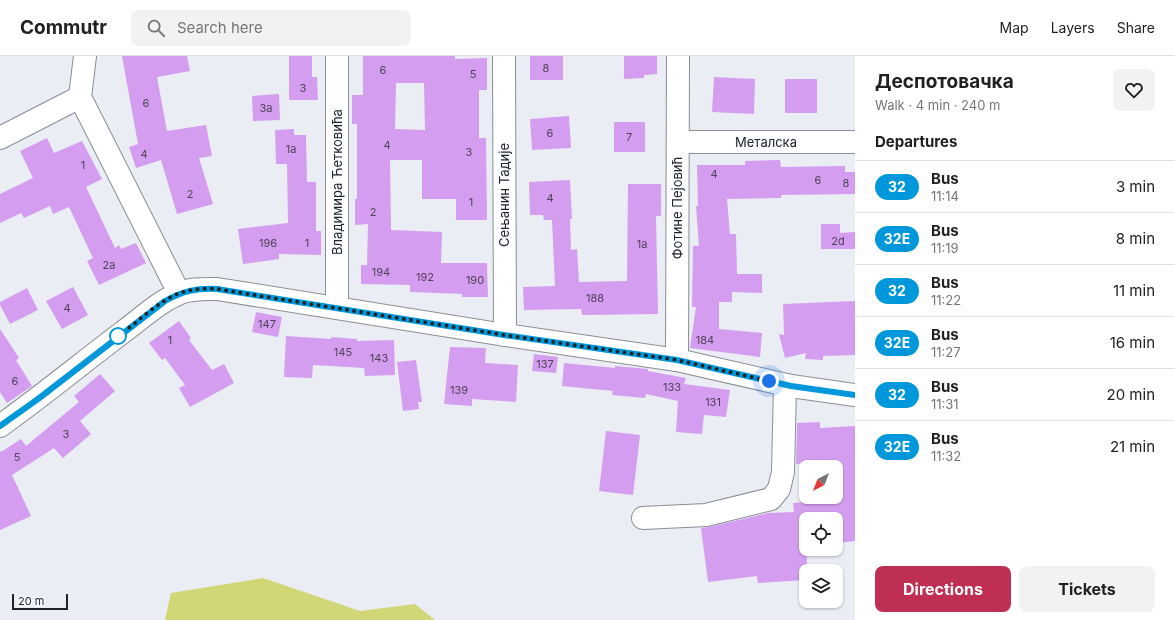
<!DOCTYPE html>
<meta charset="utf-8">
<style>
body{margin:0;font-family:Inter,sans-serif;background:#f2f2f2;color:#202124;height:100vh;display:flex;flex-direction:column;font-size:15px;white-space:nowrap}
*{box-sizing:border-box;margin:0}
p{font-size:13px;color:#757577}
.icon{flex:none;width:22px;height:22px;fill:none;stroke:currentColor;stroke-width:2;stroke-linecap:round;stroke-linejoin:round}
.map{position:relative;flex:1;overflow:hidden}
.drawer{display:flex;flex-direction:column;background:#fff;width:320px}
.drawer>*{flex:none}
.badge{padding:0 8px;border-radius:13px;font-size:14px;line-height:26px}
.needle{width:26px;rotate:222deg}
.controls{position:absolute;left:799px;top:404px;display:grid;gap:8px}
.controls a{display:grid;place-items:center;width:44px;height:44px;border-radius:8px;background:#fff;box-shadow:0 1px 3px #0004;font-size:20px}
.scale{position:absolute;left:12px;bottom:10px;width:56px;box-sizing:border-box;padding-left:4px;border:2px solid #222325;border-top:0;font-size:11px;line-height:14px;white-space:nowrap;color:#222325;-webkit-text-stroke:3px #f8fbff;paint-order:stroke}
.you{position:absolute;width:20px;height:20px;margin:-10px;border:3px solid #fff;border-radius:50%;background:#1a73e8;box-shadow:0 0 0 6px #1a73e833}
.map>.badge{position:absolute;translate:-50% -50%;box-shadow:0 0 0 2px #fff}
h2{padding:0 20px;font-size:15px;line-height:36px}
.round{display:grid;place-items:center;flex:none;width:42px;height:42px;border-radius:8px;background:#f2f2f2}
.head{display:flex;align-items:center;justify-content:space-between;height:68px;padding:0 20px}
h1{font-size:19px;font-weight:700;line-height:30px}
.primary-button{display:flex;gap:8px;margin-top:auto;padding:8px 20px}
.primary-button a{flex:1;height:46px;border-radius:8px;background:#bf2f53;color:#fff;font-size:16px;font-weight:700;line-height:46px;text-align:center}
.primary-button a+a{background:#f2f2f2;color:#202124}
ul{padding:0;list-style:none}
li{display:flex;align-items:center;gap:12px;height:52px;padding:0 20px;border-top:1px solid #e0e0e0}
li div{flex:1}
li b{display:block;font-size:15px}
li em{font-style:normal}
li .badge{min-width:44px;font-weight:700;text-align:center}
header{display:flex;align-items:center;gap:24px;box-sizing:border-box;height:56px;padding:0 20px;background:#fff;border-bottom:1px solid #e0e0e0}
header strong{font-size:19px}
nav{display:flex;gap:22px;margin-inline-start:auto;font-size:14px}
.search{width:280px;height:36px;background:#f2f2f2;display:flex;align-items:center;gap:10px;box-sizing:border-box;padding:0 14px;border-radius:8px;color:#757577;font-size:15px}
main{display:flex;flex:1;min-height:0}
.map>svg:first-child{display:block}
</style>
<header>
<strong>Commutr</strong>
<div class="search"><svg class="icon" aria-label="search" viewBox="0 0 24 24"><circle cx="10" cy="10" r="6"/><path d="M15 15l6 6"/></svg>Search here</div>
<nav><a>Map</a><a>Layers</a><a>Share</a></nav>
</header>
<main>
<div class="map">
<svg width="855" height="564" viewBox="0 0 855 564">
<rect width="100%" height="100%" fill="#eaedf3"/>
<polygon fill="#d1d677" points="263,522 360,555 415,548 435,564 165,564 171,537"/>
<g fill="#d49def" fill-rule="evenodd">
<polygon points="122,0 187,0 190,15 157,21 167,75 206,69 212,100 199,102 213,148 177,158 161,104 136,112 129,91 138,88"/>
<polygon points="289,0 312,0 312,21 317,21 318,44 289,44"/>
<path d="M363,0H455V3L487,2V34H479V82H486L487,164H456V143H422V104H390L391,174L442,176L441,207H487L488,241H462V238L410,236V229L361,228V209H367L368,168L355,169V143H357V68H352V39H363ZM396,27H424L425,74L395,73Z"/>
<rect x="530" y="0" width="33" height="24"/>
<polygon points="624,0 657,0 657,18 644,19 644,22 624,23"/>
<polygon points="714,21 755,23 754,58 712,56"/>
<rect x="785" y="23" width="32" height="34"/>
<polygon points="279,38 280,64 253,65 252,40"/>
<polygon points="569,60 571,92 532,94 530,63"/>
<rect x="614" y="66" width="31" height="30"/>
<polygon points="294,73 294,79 306,79 307,126 316,126 316,175 321,175 321,199 279,198 279,203 243,208 238,173 288,167 287,108 276,108 275,74"/>
<polygon points="47,82 54,97 82,85 102,123 86,131 115,192 119,189 121,193 136,187 146,207 99,229 87,205 93,202 69,151 53,158 50,150 24,162 21,157 0,167 0,138 33,122 20,95"/>
<polygon points="780,104 781,111 845,110 845,116 855,116 855,138 781,139 781,142 727,143 730,178 736,178 737,218 762,218 762,237 732,236 732,246 719,246 719,273 762,277 760,301 690,292 696,251 692,251 693,190 699,190 696,150 698,150 697,109 745,109 745,105"/>
<polygon points="570,124 572,163 570,163 571,194 577,193 579,226 627,225 628,128 661,128 661,160 656,160 658,258 582,259 581,253 524,254 523,231 555,230 552,164 544,164 543,159 530,159 529,126"/>
<polygon points="821,168 840,168 840,177 855,176 855,193 821,193"/>
<polygon points="73,231 88,259 62,273 46,245"/>
<polygon points="27,232 38,254 10,268 0,249 0,246"/>
<polygon points="855,245 855,299 823,300 823,304 805,303 806,297 785,302 779,278 784,279 783,248"/>
<polygon points="256,256 282,261 278,281 252,276"/>
<polygon points="179,265 191,282 189,284 212,314 224,308 234,327 190,351 179,332 185,329 165,302 162,304 149,287"/>
<polygon points="0,273 19,302 16,304 32,330 7,347 0,336"/>
<polygon points="286,280 331,283 331,281 357,283 357,285 394,284 395,319 365,320 364,312 313,309 312,322 284,321"/>
<polygon points="450,291 486,292 485,307 518,309 516,346 472,343 472,350 444,348"/>
<polygon points="534,298 558,301 556,317 532,315"/>
<polygon points="416,304 422,346 418,346 419,353 403,355 397,306"/>
<polygon points="564,307 615,312 615,310 648,313 648,315 686,322 684,328 730,334 726,361 704,359 702,378 676,376 678,345 646,338 645,342 612,339 613,335 562,330"/>
<polygon points="100,318 115,335 80,365 91,378 63,402 54,392 12,419 31,460 0,474 0,394 1,396 21,383 26,390 79,346 74,340"/>
<polygon points="820,366 820,372 855,370 855,485 836,487 836,463 806,463 807,515 806,515 806,524 758,527 757,520 708,526 701,472 709,471 768,457 794,456 793,447 836,444 836,411 829,411 829,405 796,408 797,367"/>
<polygon points="606,375 640,379 633,439 599,435"/>
</g>
<g fill="none" stroke-linecap="round" stroke-linejoin="round">
<defs>
<g id="minor">
<polyline points="85,0 80,41 179,237"/>
<polyline points="504,0 505,279"/>
<polyline points="0,82 80,41"/>
<polyline points="678,86 855,86"/>
<polyline points="337,252 337,0"/>
<polyline points="677,304 678,0"/>
<path d="M0,370C42,340 82,307 123,276C141,263 158,246 178,238C190,232 205,233 217,233L505,279L677,304L791,330L855,339"/>
<polyline points="643,462 706,459 771,443 779,433 783,416 785,329"/>
</g>
</defs>
<use href="#minor" stroke="#8b8e93" stroke-width="24"/>
<use href="#minor" stroke="#fff" stroke-width="22"/>
</g>
<g fill="none" stroke-linecap="round" stroke-linejoin="round">
<defs>
<path id="line" d="M0,370L38,343L165,245C183,235 196,232 217,233L504,279L677,304L791,330L855,339"/>
</defs>
<use href="#line" stroke="#fff" stroke-width="9"/>
<use href="#line" stroke="#0098da" stroke-width="6"/>
<path stroke="#222325" stroke-width="4" stroke-dasharray="0 7.2" d="M118,280C137,267 158,245 180,237C192,233 205,232 217,233L504,279L677,304L769,325"/>
</g>
<circle fill="#fff" stroke="#0098da" stroke-width="2" cx="118" cy="280" r="8"/>
<g text-anchor="middle" stroke-width="4" stroke-linejoin="round" paint-order="stroke">
<g font-size="11" fill="#4e4258">
<text x="546" y="16">8</text>
<text x="383" y="18">6</text>
<text x="473" y="22">5</text>
<text x="303" y="36">3</text>
<text x="146" y="51">6</text>
<text x="266" y="56">3a</text>
<text x="550" y="81">6</text>
<text x="629" y="85">7</text>
<text x="387" y="93">4</text>
<text x="291" y="97">1a</text>
<text x="469" y="100">3</text>
<text x="144" y="102">4</text>
<text x="83" y="113">1</text>
<text x="714" y="122">4</text>
<text x="818" y="128">6</text>
<text x="846" y="131">8</text>
<text x="190" y="142">2</text>
<text x="550" y="146">4</text>
<text x="471" y="150">1</text>
<text x="373" y="160">2</text>
<text x="838" y="189">2d</text>
<text x="268" y="191">196</text>
<text x="307" y="191">1</text>
<text x="642" y="192">1a</text>
<text x="109" y="213">2a</text>
<text x="381" y="220">194</text>
<text x="425" y="225">192</text>
<text x="475" y="228">190</text>
<text x="595" y="246">188</text>
<text x="67" y="256">4</text>
<text x="267" y="272">147</text>
<text x="170" y="288">1</text>
<text x="705" y="288">184</text>
<text x="343" y="300">145</text>
<text x="379" y="306">143</text>
<text x="545" y="312">137</text>
<text x="15" y="329">6</text>
<text x="672" y="335">133</text>
<text x="459" y="338">139</text>
<text x="713" y="350">131</text>
<text x="66" y="382">3</text>
<text x="17" y="405">5</text>
</g>
<g font-size="13" fill="#222325" stroke="#f8fbff">
<text x="766" y="91">Металска</text>
<text transform="translate(337 126) rotate(-90)" y="5">Владимира Ћетковића</text>
<text transform="translate(504 139) rotate(-90)" y="5">Сењанин Тадије</text>
<text transform="translate(677 152) rotate(-90)" y="5">Фотине Пејовић</text>
</g>
</g>
</svg>
<div class="controls">
<a><svg class="needle" viewBox="-14 -14 28 28"><path d="M0-13l5 13h-10z" fill="#e53935"/><path d="M0 13l5-13h-10z" fill="#757577"/></svg></a>
<a><svg class="icon" aria-label="locate" viewBox="0 0 24 24"><circle cx="12" cy="12" r="6"/><path d="M12 2v4M12 18v4M2 12h4M18 12h4"/></svg></a>
<a><svg class="icon" aria-label="layers" viewBox="0 0 24 24"><path d="M12 4l9 5-9 5-9-5zM3 14l9 5 9-5"/></svg></a>
</div>
<div class="scale">20 m</div>
<div class="you" style="left:769px;top:325px"></div>
</div>
<section class="drawer">
<div class="head"><div><h1>Деспотовачка</h1><p>Walk · 4 min · 240 m</p></div><a class="round"><svg class="icon" aria-label="heart" viewBox="0 0 24 24"><path d="M12 20l-8-8c-3-5 5-10 8-4 3-6 11-1 8 4z"/></svg></a></div>
<h2>Departures</h2>
<ul>
<li><span class="badge" style="background:#0098da;color:#fff">32</span><div><b>Bus</b><p>11:14</p></div><em>3 min</em></li>
<li><span class="badge" style="background:#0098da;color:#fff">32E</span><div><b>Bus</b><p>11:19</p></div><em>8 min</em></li>
<li><span class="badge" style="background:#0098da;color:#fff">32</span><div><b>Bus</b><p>11:22</p></div><em>11 min</em></li>
<li><span class="badge" style="background:#0098da;color:#fff">32E</span><div><b>Bus</b><p>11:27</p></div><em>16 min</em></li>
<li><span class="badge" style="background:#0098da;color:#fff">32</span><div><b>Bus</b><p>11:31</p></div><em>20 min</em></li>
<li><span class="badge" style="background:#0098da;color:#fff">32E</span><div><b>Bus</b><p>11:32</p></div><em>21 min</em></li>
</ul>
<div class="primary-button"><a>Directions</a><a>Tickets</a></div>
</section>
</main>
